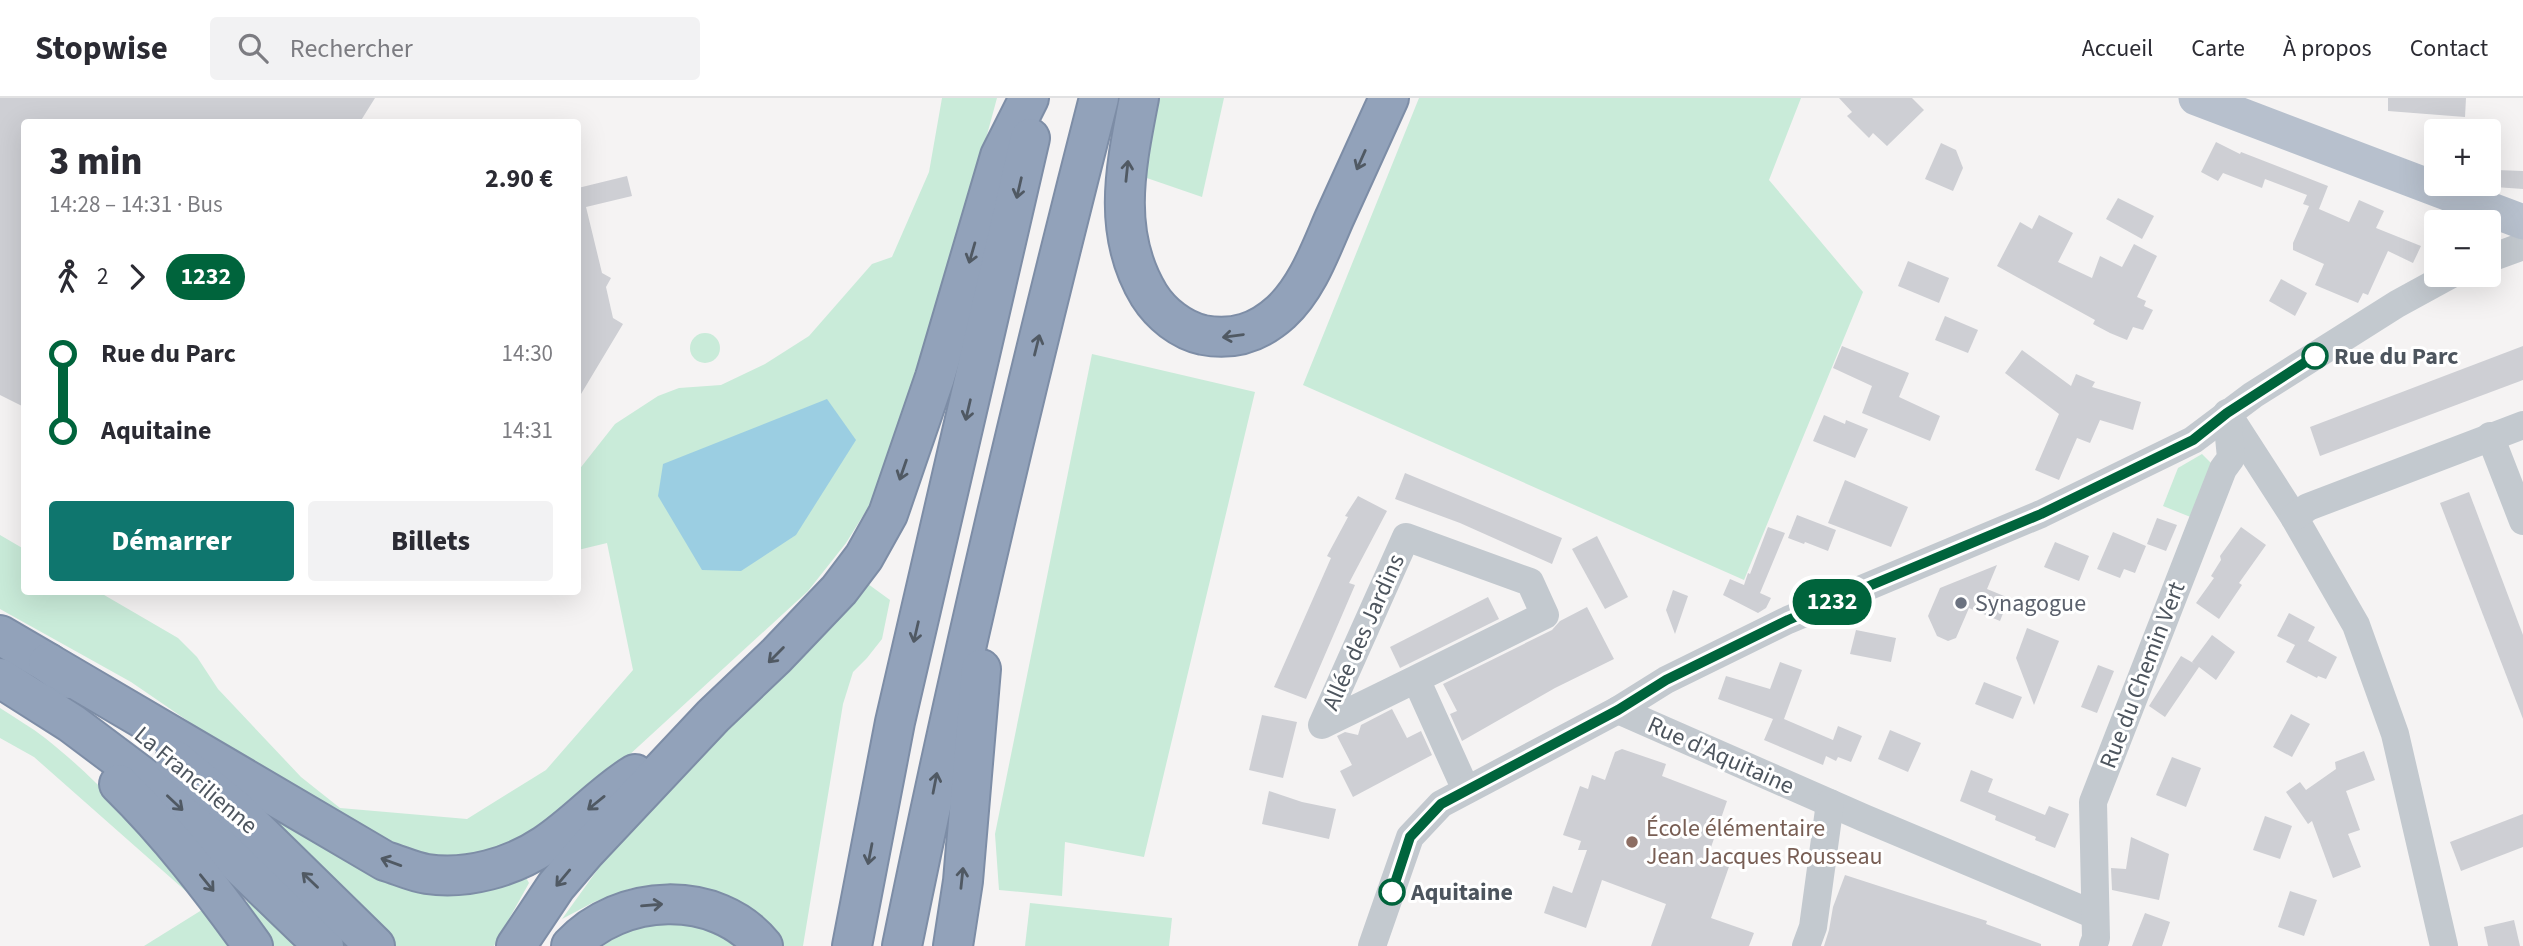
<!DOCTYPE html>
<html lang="fr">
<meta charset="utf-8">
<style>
body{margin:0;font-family:"Source Sans 3",sans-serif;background:#f2f2f3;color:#2b2b33;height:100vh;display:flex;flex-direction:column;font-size:26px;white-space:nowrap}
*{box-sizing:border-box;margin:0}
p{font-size:23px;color:#7c7c81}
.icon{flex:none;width:38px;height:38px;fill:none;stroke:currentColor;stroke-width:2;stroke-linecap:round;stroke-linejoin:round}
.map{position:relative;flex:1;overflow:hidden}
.sheet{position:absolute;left:21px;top:21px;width:560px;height:476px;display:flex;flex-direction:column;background:#fff;border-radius:7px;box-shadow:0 7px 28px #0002}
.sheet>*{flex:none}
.badge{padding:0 14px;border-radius:23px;font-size:24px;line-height:46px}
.tools{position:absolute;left:2424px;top:21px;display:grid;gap:14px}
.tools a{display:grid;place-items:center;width:77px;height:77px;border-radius:7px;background:#fff;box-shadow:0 7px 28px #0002;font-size:35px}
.map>.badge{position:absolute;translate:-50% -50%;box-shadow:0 0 0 4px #fff}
.legs{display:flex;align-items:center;gap:10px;height:77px;padding:0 28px;font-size:23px}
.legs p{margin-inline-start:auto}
.head{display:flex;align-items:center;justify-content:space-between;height:119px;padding:0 28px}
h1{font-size:38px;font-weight:800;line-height:52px}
.cta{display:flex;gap:14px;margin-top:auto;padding:14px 28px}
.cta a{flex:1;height:80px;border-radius:7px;background:#0f766e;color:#fff;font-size:28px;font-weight:800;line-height:80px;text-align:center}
.cta a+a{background:#f2f2f3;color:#2b2b33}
ul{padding:0 28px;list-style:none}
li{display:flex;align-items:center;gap:24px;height:77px;font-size:26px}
li i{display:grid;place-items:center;width:10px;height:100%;margin:0 9px;background:currentColor}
li i::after{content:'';width:18px;height:18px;margin:-9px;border:5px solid;border-radius:50%;background:#fff}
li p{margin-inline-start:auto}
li:first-child i{background:linear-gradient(#0000 50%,currentColor 0)}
li:last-child i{background:linear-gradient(currentColor 50%,#0000 0)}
header{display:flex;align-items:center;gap:42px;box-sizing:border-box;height:98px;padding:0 35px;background:#fff;border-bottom:2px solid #e1e1e2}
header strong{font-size:33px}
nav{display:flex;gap:38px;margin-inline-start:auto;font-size:24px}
.search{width:490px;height:63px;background:#f2f2f3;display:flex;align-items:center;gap:18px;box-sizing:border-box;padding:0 24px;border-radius:7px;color:#7c7c81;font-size:26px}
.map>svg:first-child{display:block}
</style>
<header>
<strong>Stopwise</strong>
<div class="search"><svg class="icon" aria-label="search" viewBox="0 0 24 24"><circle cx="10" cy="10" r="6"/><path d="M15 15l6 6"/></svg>Rechercher</div>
<nav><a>Accueil</a><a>Carte</a><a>À propos</a><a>Contact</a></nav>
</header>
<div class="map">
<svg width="2523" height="848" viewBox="0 0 2523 848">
<rect width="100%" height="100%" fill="#f5f3f3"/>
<g fill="#c9ebd9">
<polygon points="942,0 997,0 978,70 884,384 846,445 808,493 567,714 537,735 476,758 427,759 397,752 296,697 131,584 0,511 0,437 24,451 24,494 99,494 178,540 197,559 218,591 301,679 340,710 467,721 546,672 633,572 607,445 578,452 578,373 615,326 658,298 679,290 721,287 765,266 809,238 872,166 892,159 929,74"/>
<polygon points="1155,0 1224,0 1202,99 1141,78"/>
<polygon points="1419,0 1801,0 1769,82 1863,194 1744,482 1303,287"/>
<circle cx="705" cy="250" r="15"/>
<polygon points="1092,256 1255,294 1144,759 1065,744 1062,798 999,792 995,736"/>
<polygon points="2202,356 2213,367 2193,420 2163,408 2178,370"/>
<polygon points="868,486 890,502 882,541 867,560 853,574 843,606 803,848 784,848 780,843 659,788 632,790 594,804 562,821 603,764 704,649 793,565"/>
<path d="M0,610C15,620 31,629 45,640C115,695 180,774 231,848H144L205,810L34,659L0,640Z"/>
<polygon points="250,701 370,770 524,776 529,785 494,848 396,848 336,783"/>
<polygon points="248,801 253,802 295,848 270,848 246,808"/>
<polygon points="1030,805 1172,820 1169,848 1025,848"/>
<path d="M672,823L717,833L739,848H603C627,831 643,827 672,823Z"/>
</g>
<polygon fill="#9bcee2" points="827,301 856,342 796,437 741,473 702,472 658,398 663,366"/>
<g fill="#cecfd4">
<polygon points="0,0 375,0 360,24 24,24 24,309 0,297"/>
<polygon points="1839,0 1912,0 1924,12 1887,48 1873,35 1869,40 1847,18 1852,14"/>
<polygon points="2388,0 2466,0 2465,19 2388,13"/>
<polygon points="2216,44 2240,56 2241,54 2328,88 2319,111 2349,124 2359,102 2384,113 2376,130 2421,148 2413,165 2388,153 2368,197 2363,195 2358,205 2315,187 2324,166 2293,152 2293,145 2309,108 2303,106 2307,97 2265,81 2262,90 2223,75 2218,83 2201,74"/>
<polygon points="1941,45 1956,52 1963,70 1953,93 1925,81"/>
<polygon points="2496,72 2523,73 2523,91 2495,89"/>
<polygon points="627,78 632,98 586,109 602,175 611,180 606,189 613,220 623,226 578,301 578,90"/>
<polygon points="2118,100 2154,118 2142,141 2106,121"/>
<polygon points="2039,117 2073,135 2058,164 2092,180 2100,158 2122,169 2134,146 2157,158 2137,199 2146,203 2144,208 2153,212 2143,232 2133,229 2127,242 2110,235 2093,226 2095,222 1997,168 2020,124 2032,131"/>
<polygon points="1908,163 1949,180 1939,205 1898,188"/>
<polygon points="2281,181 2307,195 2295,218 2269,203"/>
<polygon points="1945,218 1978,232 1968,255 1935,242"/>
<polygon points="1842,248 1909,275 1899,299 1940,318 1930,343 1862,315 1872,288 1833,270"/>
<polygon points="2523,248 2523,282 2320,358 2310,329"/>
<polygon points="2022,252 2071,288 2076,276 2095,284 2092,289 2141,304 2133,332 2100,322 2090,345 2077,340 2059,382 2035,372 2059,316 2005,275"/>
<polygon points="1824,317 1845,326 1846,322 1868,331 1855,360 1813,343"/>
<polygon points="1405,375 1562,440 1552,466 1460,425 1395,401"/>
<polygon points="1845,382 1908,409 1891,449 1828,425"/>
<polygon points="2469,394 2523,537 2523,621 2440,405"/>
<polygon points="1358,398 1387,413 1349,485 1355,487 1306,601 1274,589 1331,460 1327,458 1348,419 1345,418"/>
<polygon points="1797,417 1836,432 1828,453 1805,444 1804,446 1788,440"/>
<polygon points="2157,420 2177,427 2166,453 2147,446"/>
<polygon points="1768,429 1785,435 1760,495 1771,500 1766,510 1758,515 1723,497 1730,481 1744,487 1748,475 1750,476"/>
<polygon points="2241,429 2266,447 2239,485 2242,487 2219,521 2196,505 2214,480 2211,478 2221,462 2220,458"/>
<polygon points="2113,434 2146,448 2135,475 2124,471 2120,480 2097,471"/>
<polygon points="1597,438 1628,499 1605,511 1572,451"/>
<polygon points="2055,444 2089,458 2079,483 2044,469"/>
<polygon points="1997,467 1987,491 2009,500 2000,523 1969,510 1956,540 1948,543 1937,538 1928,518 1940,490"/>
<polygon points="1673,492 1688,498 1675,536 1666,512"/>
<polygon points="1488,499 1499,521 1400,570 1390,549"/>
<polygon points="1587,509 1614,561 1555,590 1462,643 1450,616 1457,613 1443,586 1552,532 1560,523"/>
<polygon points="2289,515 2315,529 2308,543 2337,559 2326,581 2318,578 2317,580 2286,564 2295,547 2277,538"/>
<polygon points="2027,530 2059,543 2034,607 2016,560"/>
<polygon points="1856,532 1896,540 1891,564 1850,556"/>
<polygon points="2212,537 2235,554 2216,582 2199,569 2165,619 2149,608 2181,558 2195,566 2192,564"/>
<polygon points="1780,564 1802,572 1784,621 1833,642 1838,628 1862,638 1851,664 1838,659 1836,663 1826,658 1823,667 1764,642 1773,621 1718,601 1726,578 1770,591"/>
<polygon points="2098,567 2114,573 2097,615 2081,609"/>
<polygon points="1984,584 2022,599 2013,621 1975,606"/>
<polygon points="1392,611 1407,640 1421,633 1432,657 1353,699 1340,673 1352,667 1337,638 1345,634 1358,637 1361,627"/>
<polygon points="2291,616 2310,626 2292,659 2273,649"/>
<polygon points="1262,617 1297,624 1283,680 1249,672"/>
<polygon points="1890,632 1921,645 1908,674 1878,661"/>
<polygon points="1622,651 1666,666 1662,678 1727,703 1709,755 1731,763 1711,820 1754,835 1749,848 1651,848 1666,806 1602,782 1586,830 1544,815 1553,788 1572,795 1587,752 1578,752 1581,743 1563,737 1580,688 1588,691 1592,677 1605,682 1615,654"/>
<polygon points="2364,653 2375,682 2346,693 2360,732 2348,736 2361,769 2333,780 2312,723 2308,726 2286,694 2300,684 2306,692 2336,671 2335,664"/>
<polygon points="2172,659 2201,670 2186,709 2156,697"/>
<polygon points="1971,672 1993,681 1988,694 2045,717 2049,708 2069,716 2055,750 2035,742 2036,739 1995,722 1996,718 1960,703"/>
<polygon points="1269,693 1302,704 1336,711 1329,741 1262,726"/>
<polygon points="2523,716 2523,749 2461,773 2450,744"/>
<polygon points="2265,718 2292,728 2280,761 2253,752"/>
<polygon points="2131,739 2169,756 2159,802 2112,792 2111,770 2126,771"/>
<polygon points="1845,777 1987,823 1986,826 2041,846 2041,848 1824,848 1829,832 1833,809"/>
<polygon points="2290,793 2317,802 2304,838 2278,829"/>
<polygon points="2145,815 2170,824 2162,848 2132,848"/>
<polygon points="2514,822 2520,848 2488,848 2484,829"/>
</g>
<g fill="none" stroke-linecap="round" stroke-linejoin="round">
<defs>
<g id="highway">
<path d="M1139,0C1126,68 1111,134 1149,197C1161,216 1181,232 1203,237C1234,243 1259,234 1281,214C1307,190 1320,153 1334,121C1352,81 1371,40 1389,0"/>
<polyline points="0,537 48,565 69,581"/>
<path d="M48,565L385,763C399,767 413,774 427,776C467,782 512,769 545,747C577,726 602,696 635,676"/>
<polyline points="0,580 71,625 167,697 324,848"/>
<polyline points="175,662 237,713 375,848"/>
<path d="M119,686C169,735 212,791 253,848"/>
<polyline points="516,848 556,788 585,754 713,618 776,558 839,492 864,459 888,416 935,279 1000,58 1029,0"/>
<path d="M571,848C620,795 716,790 763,848"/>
<polyline points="852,848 895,624 1030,40"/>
<path d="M902,848C960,563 1027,281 1099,0"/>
<polyline points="953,848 963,783 981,571"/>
</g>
</defs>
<use href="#highway" stroke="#7d8da6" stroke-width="42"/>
<g stroke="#c3c9cf" stroke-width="28">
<polyline points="2488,161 2523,148"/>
<polyline points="2227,315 2294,419 2356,527 2395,636 2444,848"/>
<polyline points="2490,338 2523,423"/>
<polyline points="2294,419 2308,409 2523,327"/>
<polyline points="1416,581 1322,627 1406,439 1530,484 1545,517 1416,581 1466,692"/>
<polyline points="1618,612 1864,720 2095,817"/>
<polyline points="1372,848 1410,739 1441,706 1618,612 1666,582 1788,522 2041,416 2193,342 2253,297 2397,206 2450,177"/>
<polyline points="1806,848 1813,829 1830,705"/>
<polyline points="2093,848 2096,840 2093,704 2223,371 2231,360 2227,318"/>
</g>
<polyline stroke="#b7c0cd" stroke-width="35" points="2196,0 2523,124"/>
<use href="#highway" stroke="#92a2ba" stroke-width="38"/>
</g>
<defs><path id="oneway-shaft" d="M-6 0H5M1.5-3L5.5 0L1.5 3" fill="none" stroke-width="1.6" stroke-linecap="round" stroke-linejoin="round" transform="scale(1.75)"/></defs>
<g stroke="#505963">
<use href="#oneway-shaft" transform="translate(1361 62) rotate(114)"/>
<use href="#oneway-shaft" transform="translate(1127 73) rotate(-84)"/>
<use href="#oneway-shaft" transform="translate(1019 90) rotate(103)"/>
<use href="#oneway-shaft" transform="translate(972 155) rotate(106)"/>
<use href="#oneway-shaft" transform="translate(1233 238) rotate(172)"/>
<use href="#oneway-shaft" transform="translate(1037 247) rotate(-76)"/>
<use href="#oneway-shaft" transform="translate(968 312) rotate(103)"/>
<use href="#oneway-shaft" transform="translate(903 372) rotate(109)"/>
<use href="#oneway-shaft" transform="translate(916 534) rotate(103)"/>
<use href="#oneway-shaft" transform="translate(776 557) rotate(135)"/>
<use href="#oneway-shaft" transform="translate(935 685) rotate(-79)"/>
<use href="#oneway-shaft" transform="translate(175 705) rotate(43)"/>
<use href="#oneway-shaft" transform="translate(596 705) rotate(141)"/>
<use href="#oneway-shaft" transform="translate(870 756) rotate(101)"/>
<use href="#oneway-shaft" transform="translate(391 764) rotate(-160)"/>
<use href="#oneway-shaft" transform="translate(563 780) rotate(130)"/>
<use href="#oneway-shaft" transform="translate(962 780) rotate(-84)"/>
<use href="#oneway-shaft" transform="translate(310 782) rotate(-136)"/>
<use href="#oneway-shaft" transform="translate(207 785) rotate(51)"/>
<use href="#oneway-shaft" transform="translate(652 807) rotate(-5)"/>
</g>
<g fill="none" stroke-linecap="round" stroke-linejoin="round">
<defs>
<polyline id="line-1" points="1392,794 1410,739 1441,706 1618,612 1666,582 1788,522 2041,416 2193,342 2227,315 2315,258"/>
</defs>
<use href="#line-1" stroke="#fff" stroke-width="16"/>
<use href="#line-1" stroke="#00643c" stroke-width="10"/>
</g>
<g fill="#fff" stroke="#00643c" stroke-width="3.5">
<circle cx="2315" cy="258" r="12"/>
<circle cx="1392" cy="794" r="12"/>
</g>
<circle fill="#6b7280" stroke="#fff" stroke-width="2.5" cx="1961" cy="505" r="7"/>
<circle fill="#8d6e63" stroke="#fff" stroke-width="2.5" cx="1632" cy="744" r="7"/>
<g text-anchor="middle" stroke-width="6" stroke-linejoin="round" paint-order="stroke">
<g font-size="24" font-weight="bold" fill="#4d555e" stroke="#fff" text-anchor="start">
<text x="2334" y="266">Rue du Parc</text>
<text x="1411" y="802">Aquitaine</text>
</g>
<g font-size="24" fill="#5b616d" stroke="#fff" text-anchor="start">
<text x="1975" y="513">Synagogue</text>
</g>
<g font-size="24" fill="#4d555e" stroke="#fff">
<text transform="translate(1363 534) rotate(-66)" y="8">Allée des Jardins</text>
<text transform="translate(2142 577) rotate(-69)" y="8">Rue du Chemin Vert</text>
<text transform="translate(1721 657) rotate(24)" y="8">Rue d'Aquitaine</text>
<text transform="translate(196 682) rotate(40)" y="8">La Francilienne</text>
</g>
<g font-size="24" fill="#785e54" stroke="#fff" text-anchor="start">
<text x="1646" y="738">École élémentaire<tspan x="1646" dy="28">Jean Jacques Rousseau</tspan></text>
</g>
</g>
</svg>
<div class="tools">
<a>+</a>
<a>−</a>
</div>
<b class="badge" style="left:1832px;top:504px;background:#00643c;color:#fff">1232</b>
<section class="sheet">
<div class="head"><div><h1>3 min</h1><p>14:28 – 14:31 · Bus</p></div><b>2.90 €</b></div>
<div class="legs"><svg class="icon" aria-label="walk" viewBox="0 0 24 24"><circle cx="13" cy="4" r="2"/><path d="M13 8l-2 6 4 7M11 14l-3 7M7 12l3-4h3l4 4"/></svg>2<svg class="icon" aria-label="forward" viewBox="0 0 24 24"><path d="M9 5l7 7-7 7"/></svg><b class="badge" style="background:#00643c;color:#fff">1232</b></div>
<ul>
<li><i style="color:#00643c"></i><b>Rue du Parc</b><p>14:30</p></li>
<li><i style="color:#00643c"></i><b>Aquitaine</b><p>14:31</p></li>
</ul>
<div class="cta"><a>Démarrer</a><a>Billets</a></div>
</section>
</div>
